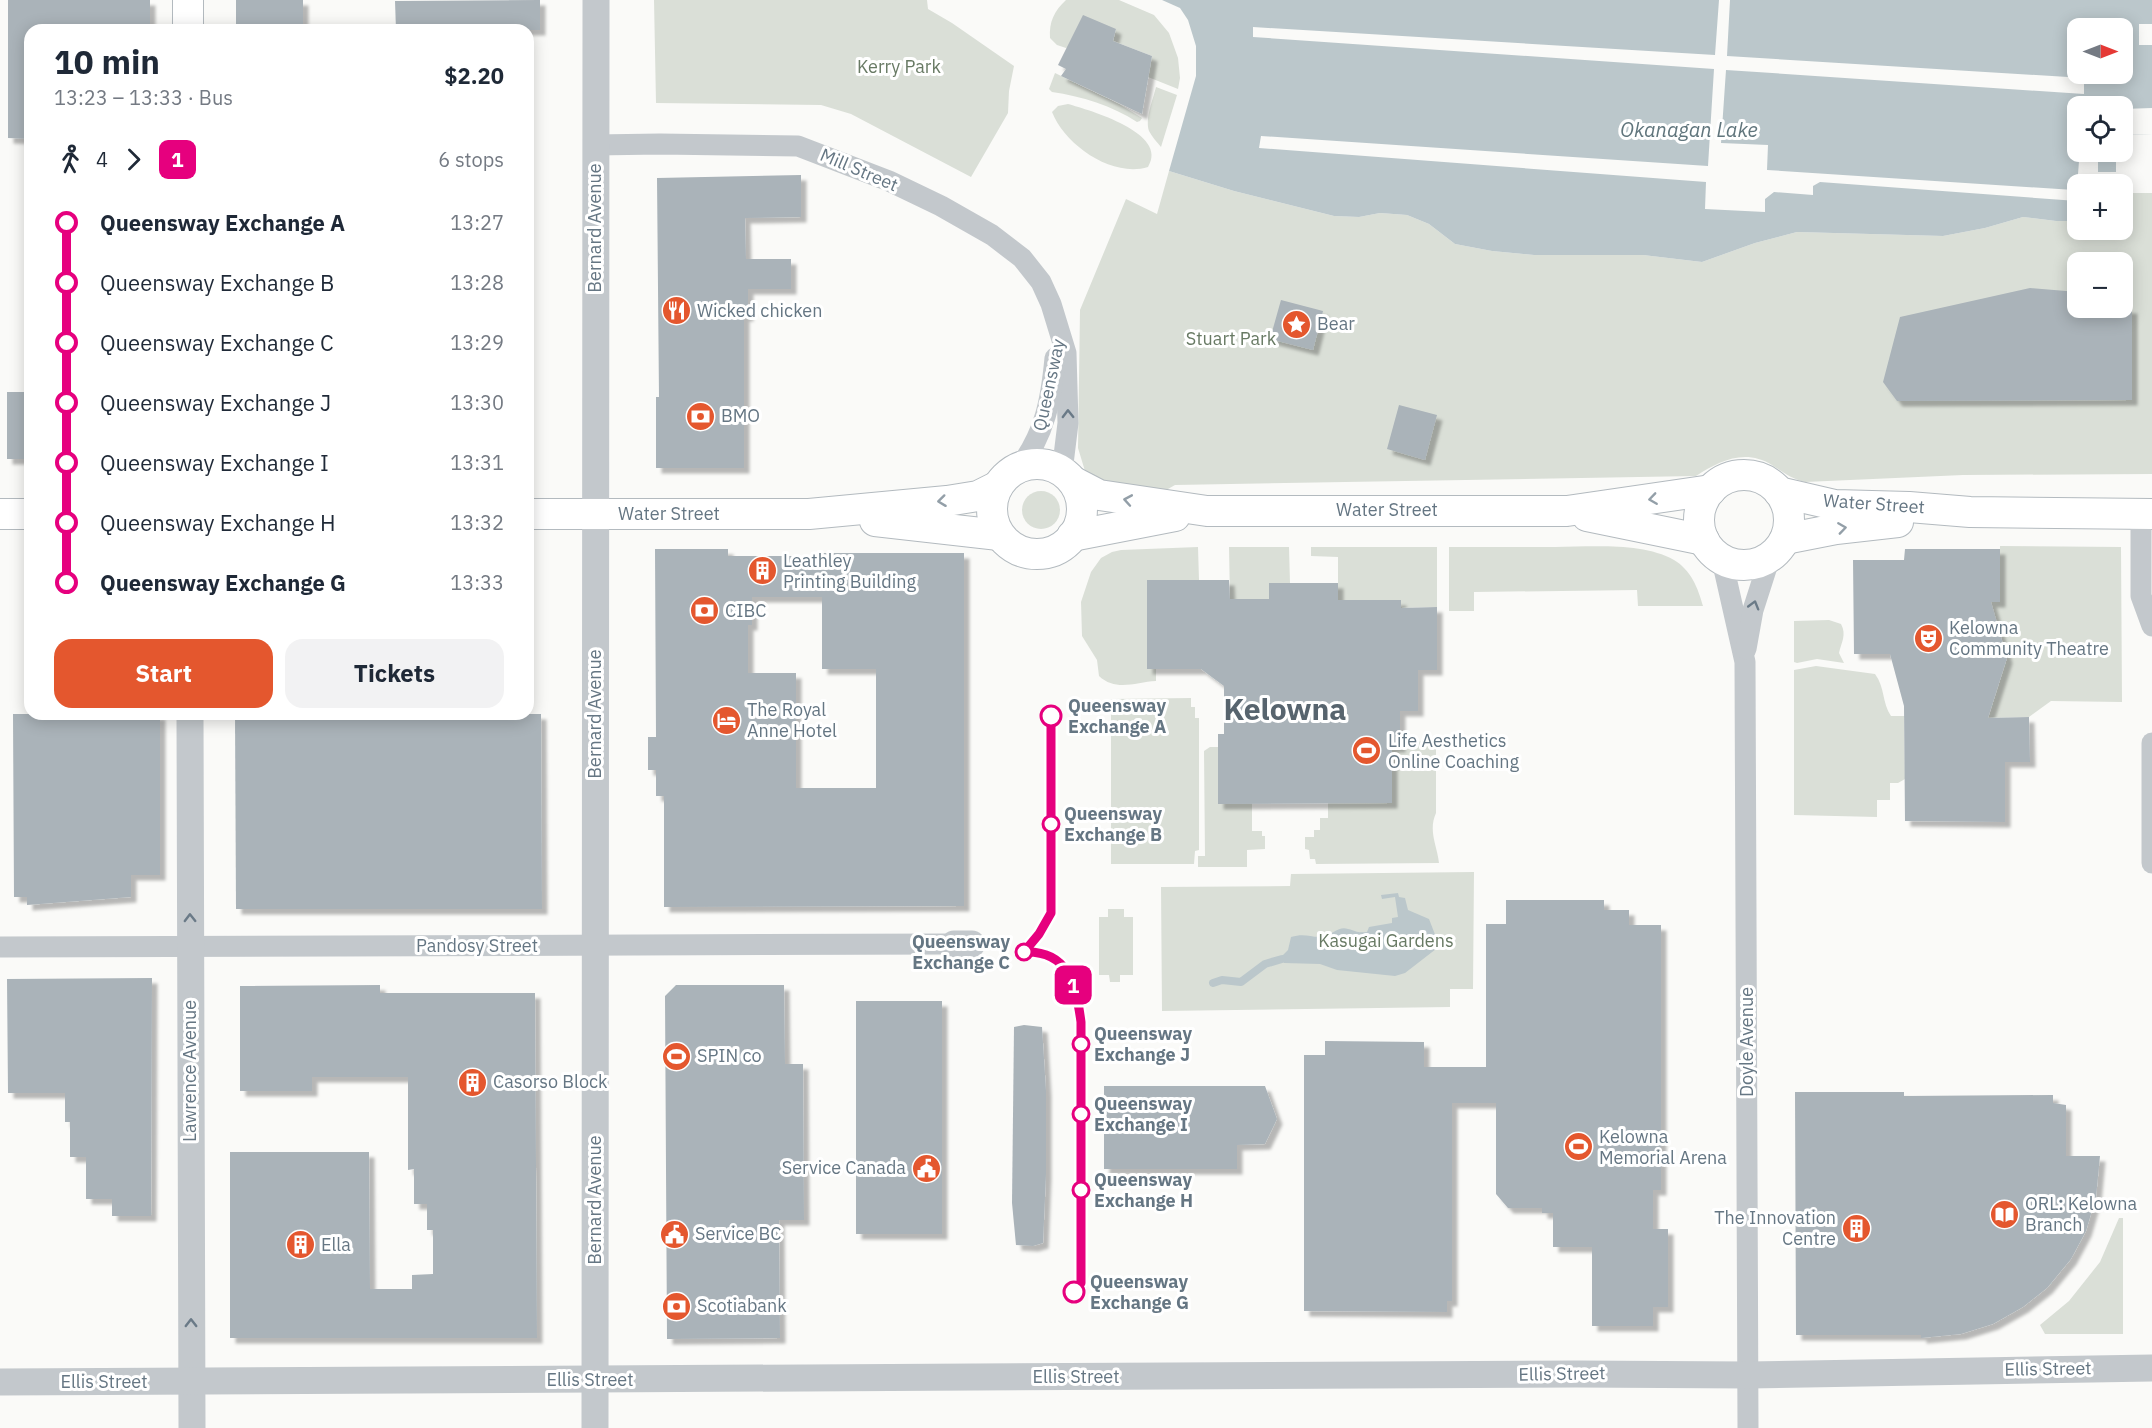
<!DOCTYPE html>
<meta charset="utf-8">
<style>
body{margin:0;font-family:"IBM Plex Sans",sans-serif;background:#f2f2f3;color:#1f2937;height:100vh;display:flex;flex-direction:column;font-size:22px;white-space:nowrap}
*{box-sizing:border-box;margin:0}
p{font-size:20px;color:#747a83}
.icon{flex:none;width:33px;height:33px;fill:none;stroke:currentColor;stroke-width:2;stroke-linecap:round;stroke-linejoin:round}
.map{position:relative;flex:1;overflow:hidden}
.sheet{position:absolute;left:24px;top:24px;width:510px;height:696px;display:flex;flex-direction:column;background:#fff;border-radius:18px;box-shadow:0 3px 15px #0003}
.sheet>*{flex:none}
.badge{padding:0 12px;border-radius:9px;font-size:21px;line-height:39px}
.needle{width:39px;rotate:90deg}
.buttons{position:absolute;left:2067px;top:18px;display:grid;gap:12px}
.buttons a{display:grid;place-items:center;width:66px;height:66px;border-radius:12px;background:#fff;box-shadow:0 3px 15px #0003;font-size:30px}
.map>.badge{position:absolute;translate:-50% -50%;box-shadow:0 0 0 3px #fff}
.legs{display:flex;align-items:center;gap:9px;height:66px;padding:0 30px;font-size:20px}
.legs p{margin-inline-start:auto}
.head{display:flex;align-items:center;justify-content:space-between;height:102px;padding:0 30px}
h1{font-size:33px;font-weight:800;line-height:45px}
.button{display:flex;gap:12px;margin-top:auto;padding:12px 30px}
.button a{flex:1;height:69px;border-radius:18px;background:#e4572e;color:#fff;font-size:24px;font-weight:800;line-height:69px;text-align:center}
.button a+a{background:#f2f2f3;color:#1f2937}
ul{padding:0 30px;list-style:none}
li{display:flex;align-items:center;gap:21px;height:60px;font-size:22px}
li i{display:grid;place-items:center;width:9px;height:100%;margin:0 8px;background:currentColor}
li i::after{content:'';width:15px;height:15px;margin:-8px;border:4px solid;border-radius:50%;background:#fff}
li p{margin-inline-start:auto}
li:first-child i{background:linear-gradient(#0000 50%,currentColor 0)}
li:last-child i{background:linear-gradient(currentColor 50%,#0000 0)}
.map>svg:first-child{display:block}
</style>
<div class="map">
<svg width="2152" height="1428" viewBox="0 0 2152 1428">
<defs>
<filter id="shadow"><feDropShadow dx="5.5" dy="5.5" stdDeviation="1.5" flood-color="#0004"/></filter>
</defs>
<rect width="100%" height="100%" fill="#fafaf8"/>
<g fill="#dadfd7" fill-rule="evenodd">
<polygon points="654,0 927,0 928,9 952,23 1014,66 1009,91 1008,113 971,177 851,114 821,105 656,103"/>
<path d="M1066,0H1119L1154,15L1169,33L1178,58L1180,78L1178,89L1148,77L1152,56L1113,41L1116,29L1066,48L1057,45L1050,38C1049,22 1054,11 1066,0Z"/>
<path d="M1055,73L1119,104L1142,118L1140,121L1137,122C1113,106 1081,96 1052,92L1049,89Z"/>
<path d="M1156,87L1177,95L1161,147C1157,142 1152,137 1149,131C1145,118 1153,100 1156,87Z"/>
<path d="M1068,104C1089,110 1170,133 1148,167C1112,178 1065,145 1052,112L1058,106Z"/>
<path d="M1169,171L1234,191L1334,216L1359,217L1380,213L1407,215L1429,224L1455,244L1492,251L1534,255H1643L1702,262L1755,243L1797,232L1943,236L1985,228L2023,217L2056,221H2077L2078,230H2122L2123,193H2152V474L1963,475L1805,482C1792,479 1783,472 1772,465C1745,448 1719,461 1696,476L1175,485L1161,493L1109,490L1085,471L1078,448L1080,310L1126,199L1157,214ZM2078,262H2122V308H2078Z"/>
<circle cx="1041" cy="510" r="19"/>
<polygon points="2000,546 2121,547 2122,702 2051,701 2029,717 1988,718 2007,658 1997,623 1992,620 1991,602 2000,602"/>
<path d="M1198,547L1199,580H1147V669H1156V681C1136,682 1116,692 1099,676L1097,660L1082,636L1081,602L1091,572L1101,558L1112,552L1121,550Z"/>
<polygon points="1229,547 1289,547 1290,583 1269,583 1269,599 1230,599"/>
<polygon points="1311,547 1437,547 1437,607 1401,608 1401,600 1338,600 1338,557 1311,556"/>
<path d="M1449,547C1484,547 1520,547 1555,547C1591,547 1642,542 1674,560C1691,570 1698,588 1703,606H1638L1637,590L1474,592V611H1449Z"/>
<path d="M1829,620L1841,624C1847,635 1841,643 1839,653L1844,663L1817,659L1797,663L1794,662V621Z"/>
<path d="M1816,666L1875,674C1885,687 1882,703 1891,716H1907L1904,718L1905,779L1898,783H1890V800H1877V817L1794,815V670Z"/>
<polygon points="1191,698 1191,707 1195,707 1195,718 1199,718 1199,850 1195,851 1194,864 1111,864 1111,699"/>
<path d="M1436,741V813C1428,831 1437,845 1439,863L1316,864L1315,859H1310L1309,850L1305,849V837H1314V830H1320V818H1328V803L1392,747H1400V742Z"/>
<polygon points="1210,747 1218,747 1218,804 1252,803 1252,831 1262,831 1262,836 1265,836 1265,849 1247,850 1247,867 1198,867 1198,856 1205,856 1204,751"/>
<polygon points="1474,872 1473,989 1450,989 1450,1007 1162,1011 1161,887 1290,886 1291,874"/>
<polygon points="1108,909 1124,909 1124,917 1133,917 1133,975 1120,975 1120,982 1110,982 1109,975 1099,975 1099,917 1108,917"/>
<polygon points="2119,1218 2123,1218 2123,1334 2045,1334 2040,1325 2069,1301 2100,1262"/>
</g>
<g fill="#bbc7cb" fill-rule="evenodd">
<path d="M1162,0H2152V134L2123,135L2122,106H2078V152H2116V184H2078L2077,221H2056L2023,217L1985,228L1943,236L1797,232L1755,243L1702,262L1643,255H1534L1492,251L1455,244L1429,224L1407,215L1380,213L1359,217L1334,216L1234,191L1169,171L1196,76V46L1188,20L1180,8ZM2078,28H2122V74H2078Z"/>
<path d="M1398,893L1399,897L1405,898L1408,910L1429,919L1436,937V949L1405,973L1395,976L1337,970L1320,964L1284,963L1281,957L1288,950L1291,937C1306,932 1313,939 1325,936C1333,934 1339,926 1348,929C1357,931 1356,933 1367,932L1369,927L1392,923V918L1398,917L1395,897L1382,899L1381,895Z"/>
</g>
<g fill="#fafaf8">
<polygon points="1719,0 1730,0 1727,56 2084,78 2084,94 1726,70 1721,143 1768,145 1767,170 2074,190 2077,187 2079,161 2098,162 2098,172 2116,172 2116,181 2097,182 2097,184 2078,184 2077,201 1820,182 1813,186 1813,195 1774,192 1765,199 1765,212 1705,209 1706,182 1259,148 1261,136 1708,166 1714,69 1253,37 1253,27 1715,55"/>
<rect x="2139" y="24" width="13" height="21"/>
<polygon points="2152,108 2152,134 2123,135 2123,109"/>
</g>
<g fill="none" stroke-linecap="round" stroke-linejoin="round">
<polyline stroke="#bbc7cb" stroke-width="8" points="1213,983 1222,980 1241,982 1265,964 1282,959"/>
</g>
<g fill="#aab3b9" fill-rule="evenodd" filter="url(#shadow)">
<polygon points="8,0 150,0 150,30 30,30 30,139 8,138"/>
<rect x="236" y="0" width="67" height="30"/>
<polygon points="540,0 540,30 396,30 395,1"/>
<polygon points="1083,15 1116,29 1113,41 1152,56 1142,114 1061,76 1066,69 1058,65"/>
<polygon points="801,175 801,217 745,218 746,259 791,259 791,289 748,289 748,316 744,316 744,468 656,468 656,397 659,397 657,178"/>
<polygon points="2030,288 2078,292 2078,308 2132,308 2132,400 1897,401 1883,382 1900,317"/>
<polygon points="1281,300 1323,311 1313,350 1270,339"/>
<rect x="7" y="392" width="23" height="67"/>
<polygon points="1399,405 1437,415 1425,460 1387,449"/>
<path d="M655,549H728V556H822V553H964V906L664,907V796H656V770H648V737H656ZM752,597H822V669H876V788H796V673H748V625H752Z"/>
<polygon points="1905,549 2000,549 2000,602 1991,602 2007,658 1988,718 2029,717 2030,762 2005,762 2005,822 1905,821 1904,706 1890,654 1854,654 1853,560 1904,560"/>
<polygon points="1147,580 1229,580 1230,599 1269,599 1269,583 1338,583 1338,600 1401,600 1401,608 1437,607 1437,670 1418,670 1418,711 1400,711 1400,747 1392,747 1392,803 1218,804 1218,734 1224,734 1224,686 1201,669 1147,669"/>
<polygon points="13,714 160,714 160,875 131,875 131,897 27,905 27,897 14,897"/>
<polygon points="235,714 541,714 542,909 236,909"/>
<polygon points="1506,900 1604,900 1604,910 1629,910 1629,925 1661,925 1661,1190 1653,1190 1653,1229 1668,1229 1668,1307 1653,1307 1653,1326 1592,1326 1592,1247 1553,1247 1553,1213 1542,1213 1542,1208 1508,1208 1496,1194 1496,1103 1452,1103 1452,1301 1447,1301 1447,1312 1304,1311 1304,1055 1325,1055 1325,1041 1424,1042 1424,1067 1486,1067 1486,924 1506,924"/>
<polygon points="152,978 151,1216 112,1216 112,1199 86,1199 86,1157 70,1157 70,1122 65,1122 65,1093 8,1093 7,979"/>
<polygon points="380,985 380,993 535,993 537,1338 230,1338 230,1152 369,1152 370,1289 412,1289 412,1275 433,1274 433,1230 427,1230 427,1204 414,1204 414,1169 408,1170 408,1077 312,1077 312,1091 240,1091 240,986"/>
<polygon points="676,985 784,985 785,1064 803,1064 804,1220 779,1220 780,1338 667,1339 665,996"/>
<rect x="856" y="1001" width="86" height="233"/>
<polygon points="1024,1025 1042,1027 1046,1091 1046,1174 1043,1243 1033,1246 1016,1245 1012,1203 1014,1027"/>
<polygon points="1104,1086 1265,1086 1277,1119 1265,1144 1237,1145 1237,1169 1104,1169"/>
<polygon points="1795,1092 1904,1092 1904,1096 2053,1095 2053,1103 2066,1105 2066,1156 2100,1156 2096,1197 2086,1231 2071,1259 2047,1288 2023,1307 1993,1324 1961,1334 1921,1338 1921,1335 1796,1335"/>
</g>
<g fill="none" stroke-linecap="round" stroke-linejoin="round">
<defs>
<g id="secondary">
<polyline points="188,0 188,30"/>
<circle cx="1037" cy="509" r="45"/>
<circle cx="1744" cy="520" r="45"/>
<polyline points="1074,482 1099,495 1207,511 1567,511 1711,490"/>
<polyline points="1779,492 1835,505 1909,507 1970,512 2152,514"/>
<polyline points="0,514 30,514"/>
<polyline points="528,514 809,514 947,501 978,496 998,486"/>
<polyline points="1587,516 1704,540"/>
<polyline points="875,521 999,535"/>
<polyline points="1072,536 1175,516"/>
<polyline points="1785,539 1836,529 1898,522"/>
</g>
</defs>
<use href="#secondary" stroke="#b3babf" stroke-width="32"/>
<g stroke="#c3c8cc" stroke-width="21">
<polyline points="595,145 660,144 798,146 889,181 941,206 992,235 1022,258 1041,282 1051,304 1066,353 1068,423 1062,472"/>
<path d="M1019,468C1045,433 1051,401 1055,358"/>
<polyline points="2141,513 2141,596 2152,626"/>
<polyline points="1722,560 1745,662 1748,1428"/>
<polyline points="1746,649 1753,610 1770,557"/>
<polyline points="2152,863 2152,743"/>
<polyline points="0,947 954,944"/>
</g>
<g stroke="#c3c8cc" stroke-width="27">
<polyline points="190,714 192,1428"/>
<polyline points="954,944 972,944"/>
<polyline points="0,1382 1576,1374 1748,1375 2152,1368"/>
<polyline points="595,1428 596,0"/>
</g>
<use href="#secondary" stroke="#fff" stroke-width="30"/>
</g>
<defs><path id="oneway-chevron" d="M-2-3.5L2.5 0L-2 3.5" fill="none" stroke-width="1.6" stroke-linecap="round" stroke-linejoin="round" transform="scale(1.5)"/></defs>
<g stroke="#6a7a87">
<use href="#oneway-chevron" transform="translate(1068 414) rotate(-91)"/>
<use href="#oneway-chevron" transform="translate(1754 605) rotate(-74)"/>
<use href="#oneway-chevron" transform="translate(190 918) rotate(-91)"/>
<use href="#oneway-chevron" transform="translate(191 1323) rotate(-90)"/>
</g>
<g stroke="#939fa8">
<use href="#oneway-chevron" transform="translate(1653 499) rotate(172)"/>
<use href="#oneway-chevron" transform="translate(1128 500) rotate(-170)"/>
<use href="#oneway-chevron" transform="translate(942 501) rotate(173)"/>
<use href="#oneway-chevron" transform="translate(1842 528) rotate(-8)"/>
</g>
<g fill="none" stroke-linecap="round" stroke-linejoin="round">
<defs>
<path id="line-1" d="M1051,716V913L1039,934L1024,952C1069,950 1076,985 1081,1022V1283L1074,1292"/>
</defs>
<use href="#line-1" stroke="#fff" stroke-width="14"/>
<use href="#line-1" stroke="#e6007e" stroke-width="9"/>
</g>
<defs>
<symbol id="restaurant-disc" viewBox="-11 -11 22 22"><circle r="9.5" fill="#e4572e" stroke="#fff"/><path d="M-5-6h1v4h1v-4h1v4h1v-4h1v5L-1.5 .5V6h-2V.5L-5-1ZM5-6V6H3V1.5H1.5Q1.5-4 5-6Z" fill="#fff"/></symbol>
<symbol id="sight-disc" viewBox="-11 -11 22 22"><circle r="9.5" fill="#e4572e" stroke="#fff"/><path d="M0-6L1.8-2.2L6-1.7L2.9 1.2L3.7 5.4L0 3.3L-3.7 5.4L-2.9 1.2L-6-1.7L-1.8-2.2Z" fill="#fff"/></symbol>
<symbol id="bank-disc" viewBox="-11 -11 22 22"><circle r="9.5" fill="#e4572e" stroke="#fff"/><path d="M-6-4H6V4H-6ZM0-2.3a2.3 2.3 0 1 0 0 4.6a2.3 2.3 0 1 0 0-4.6Z" fill="#fff"/></symbol>
<symbol id="building-disc" viewBox="-11 -11 22 22"><circle r="9.5" fill="#e4572e" stroke="#fff"/><path d="M-4-6H4V6H1V3H-1V6H-4ZM-2.5-4.3h1.7v1.8h-1.7ZM.8-4.3h1.7v1.8H.8ZM-2.5-1h1.7V.8h-1.7ZM.8-1h1.7V.8H.8Z" fill="#fff"/></symbol>
<symbol id="theatre-disc" viewBox="-11 -11 22 22"><circle r="9.5" fill="#e4572e" stroke="#fff"/><path d="M-5-5.5Q0-4 5-5.5V0Q5 5 0 6Q-5 5-5 0ZM-3.3-2.5H-1v1.5H-3.3ZM1-2.5H3.3v1.5H1ZM-2.8 1Q0 5.5 2.8 1Z" fill="#fff"/></symbol>
<symbol id="hotel-disc" viewBox="-11 -11 22 22"><circle r="9.5" fill="#e4572e" stroke="#fff"/><path d="M-6-4.5h1.5V1H6V5H4.5V3h-9V5H-6ZM-4 0a1.8 1.8 0 1 1 3.6 0ZM.5 0V-2.5h3Q6-2.5 6 0Z" fill="#fff"/></symbol>
<symbol id="stadium-disc" viewBox="-11 -11 22 22"><circle r="9.5" fill="#e4572e" stroke="#fff"/><path d="M0-5a6.5 5 0 1 0 0 10a6.5 5 0 1 0 0-10ZM-3.5-1.8h7v3.6h-7Z" fill="#fff"/></symbol>
<symbol id="civic-disc" viewBox="-11 -11 22 22"><circle r="9.5" fill="#e4572e" stroke="#fff"/><path d="M-.6-6.5H3V-4.5H.6V-3L4-1V1h2V6H-6V1h2V-1L-.6-3ZM-1.2 2.5V6h2.4V2.5Z" fill="#fff"/></symbol>
<symbol id="library-disc" viewBox="-11 -11 22 22"><circle r="9.5" fill="#e4572e" stroke="#fff"/><path d="M-6-4Q-3-5.5-.7-3.5V5Q-3 3-6 4ZM6-4Q3-5.5 .7-3.5V5Q3 3 6 4Z" fill="#fff"/></symbol>
</defs>
<g fill-rule="evenodd">
<use href="#restaurant-disc" x="660" y="294" width="33" height="33"/>
<use href="#sight-disc" x="1280" y="308" width="33" height="33"/>
<use href="#bank-disc" x="684" y="400" width="33" height="33"/>
<use href="#building-disc" x="746" y="554" width="33" height="33"/>
<use href="#bank-disc" x="688" y="594" width="33" height="33"/>
<use href="#theatre-disc" x="1912" y="622" width="33" height="33"/>
<use href="#hotel-disc" x="710" y="704" width="33" height="33"/>
<use href="#stadium-disc" x="1350" y="734" width="33" height="33"/>
<use href="#stadium-disc" x="660" y="1040" width="33" height="33"/>
<use href="#building-disc" x="456" y="1066" width="33" height="33"/>
<use href="#stadium-disc" x="1562" y="1130" width="33" height="33"/>
<use href="#civic-disc" x="910" y="1152" width="33" height="33"/>
<use href="#library-disc" x="1988" y="1198" width="33" height="33"/>
<use href="#building-disc" x="1840" y="1212" width="33" height="33"/>
<use href="#civic-disc" x="658" y="1218" width="33" height="33"/>
<use href="#building-disc" x="284" y="1228" width="33" height="33"/>
<use href="#bank-disc" x="660" y="1290" width="33" height="33"/>
</g>
<g fill="#fff" stroke="#e6007e" stroke-width="3">
<circle cx="1051" cy="716" r="10"/>
<circle cx="1051" cy="824" r="8"/>
<circle cx="1024" cy="952" r="8"/>
<circle cx="1081" cy="1044" r="8"/>
<circle cx="1081" cy="1114" r="8"/>
<circle cx="1081" cy="1190" r="8"/>
<circle cx="1074" cy="1292" r="10"/>
</g>
<g text-anchor="middle" stroke-width="6" stroke-linejoin="round" paint-order="stroke">
<g font-size="18" fill="#687a64" stroke="#fff">
<text x="899" y="73">Kerry Park</text>
<text x="1231" y="345">Stuart Park</text>
<text x="1386" y="947">Kasugai Gardens</text>
</g>
<g font-size="18" fill="#657683" stroke="#fff">
<text transform="translate(859 170) rotate(23)" y="6">Mill Street</text>
<text transform="translate(595 228) rotate(-90)" y="6">Bernard Avenue</text>
<text transform="translate(1049 385) rotate(-78)" y="6">Queensway</text>
<text transform="translate(1874 504) rotate(4)" y="6">Water Street</text>
<text x="1387" y="516">Water Street</text>
<text x="669" y="520">Water Street</text>
<text transform="translate(595 714) rotate(-90)" y="6">Bernard Avenue</text>
<text x="477" y="952">Pandosy Street</text>
<text transform="translate(1747 1042) rotate(-90)" y="6">Doyle Avenue</text>
<text transform="translate(190 1071) rotate(-90)" y="6">Lawrence Avenue</text>
<text transform="translate(595 1200) rotate(-90)" y="6">Bernard Avenue</text>
<text transform="translate(2048 1369) rotate(-1)" y="6">Ellis Street</text>
<text transform="translate(1562 1374) rotate(-1)" y="6">Ellis Street</text>
<text x="1076" y="1383">Ellis Street</text>
<text x="590" y="1386">Ellis Street</text>
<text x="104" y="1388">Ellis Street</text>
</g>
<g font-size="18" fill="#657683" stroke="#fff" text-anchor="start">
<text x="697" y="317">Wicked chicken</text>
<text x="1317" y="330">Bear</text>
<text x="721" y="422">BMO</text>
<text x="783" y="567">Leathley<tspan x="783" dy="21">Printing Building</tspan></text>
<text x="725" y="617">CIBC</text>
<text x="1949" y="634">Kelowna<tspan x="1949" dy="21">Community Theatre</tspan></text>
<text x="747" y="716">The Royal<tspan x="747" dy="21">Anne Hotel</tspan></text>
<text x="1388" y="747">Life Aesthetics<tspan x="1388" dy="21">Online Coaching</tspan></text>
<text x="697" y="1062">SPIN co</text>
<text x="493" y="1088">Casorso Block</text>
<text x="1599" y="1143">Kelowna<tspan x="1599" dy="21">Memorial Arena</tspan></text>
<text x="906" y="1174" text-anchor="end">Service Canada</text>
<text x="2025" y="1210">ORL: Kelowna<tspan x="2025" dy="21">Branch</tspan></text>
<text x="1836" y="1224" text-anchor="end">The Innovation<tspan x="1836" dy="21">Centre</tspan></text>
<text x="695" y="1240">Service BC</text>
<text x="321" y="1251">Ella</text>
<text x="697" y="1312">Scotiabank</text>
</g>
<g font-size="18" font-weight="bold" fill="#657683" stroke="#fff" text-anchor="start">
<text x="1068" y="712">Queensway<tspan x="1068" dy="21">Exchange A</tspan></text>
<text x="1064" y="820">Queensway<tspan x="1064" dy="21">Exchange B</tspan></text>
<text x="1010" y="948" text-anchor="end">Queensway<tspan x="1010" dy="21">Exchange C</tspan></text>
<text x="1094" y="1040">Queensway<tspan x="1094" dy="21">Exchange J</tspan></text>
<text x="1094" y="1110">Queensway<tspan x="1094" dy="21">Exchange I</tspan></text>
<text x="1094" y="1186">Queensway<tspan x="1094" dy="21">Exchange H</tspan></text>
<text x="1090" y="1288">Queensway<tspan x="1090" dy="21">Exchange G</tspan></text>
</g>
<g font-size="20" font-style="italic" fill="#60757c" stroke="#fff">
<text x="1689" y="137">Okanagan Lake</text>
</g>
<g font-size="30" font-weight="bold" fill="#57646e" stroke="#fff">
<text x="1285" y="720">Kelowna</text>
</g>
</g>
</svg>
<div class="buttons">
<a><svg class="needle" viewBox="-14 -14 28 28"><path d="M0-13l5 13h-10z" fill="#e53935"/><path d="M0 13l5-13h-10z" fill="#747a83"/></svg></a>
<a><svg class="icon" aria-label="locate" viewBox="0 0 24 24"><circle cx="12" cy="12" r="6"/><path d="M12 2v4M12 18v4M2 12h4M18 12h4"/></svg></a>
<a>+</a>
<a>−</a>
</div>
<b class="badge" style="left:1073px;top:985px;background:#e6007e;color:#fff">1</b>
<section class="sheet">
<div class="head"><div><h1>10 min</h1><p>13:23 – 13:33 · Bus</p></div><b>$2.20</b></div>
<div class="legs"><svg class="icon" aria-label="walk" viewBox="0 0 24 24"><circle cx="13" cy="4" r="2"/><path d="M13 8l-2 6 4 7M11 14l-3 7M7 12l3-4h3l4 4"/></svg>4<svg class="icon" aria-label="forward" viewBox="0 0 24 24"><path d="M9 5l7 7-7 7"/></svg><b class="badge" style="background:#e6007e;color:#fff">1</b><p>6 stops</p></div>
<ul>
<li><i style="color:#e6007e"></i><b>Queensway Exchange A</b><p>13:27</p></li>
<li><i style="color:#e6007e"></i><span>Queensway Exchange B</span><p>13:28</p></li>
<li><i style="color:#e6007e"></i><span>Queensway Exchange C</span><p>13:29</p></li>
<li><i style="color:#e6007e"></i><span>Queensway Exchange J</span><p>13:30</p></li>
<li><i style="color:#e6007e"></i><span>Queensway Exchange I</span><p>13:31</p></li>
<li><i style="color:#e6007e"></i><span>Queensway Exchange H</span><p>13:32</p></li>
<li><i style="color:#e6007e"></i><b>Queensway Exchange G</b><p>13:33</p></li>
</ul>
<div class="button"><a>Start</a><a>Tickets</a></div>
</section>
</div>
